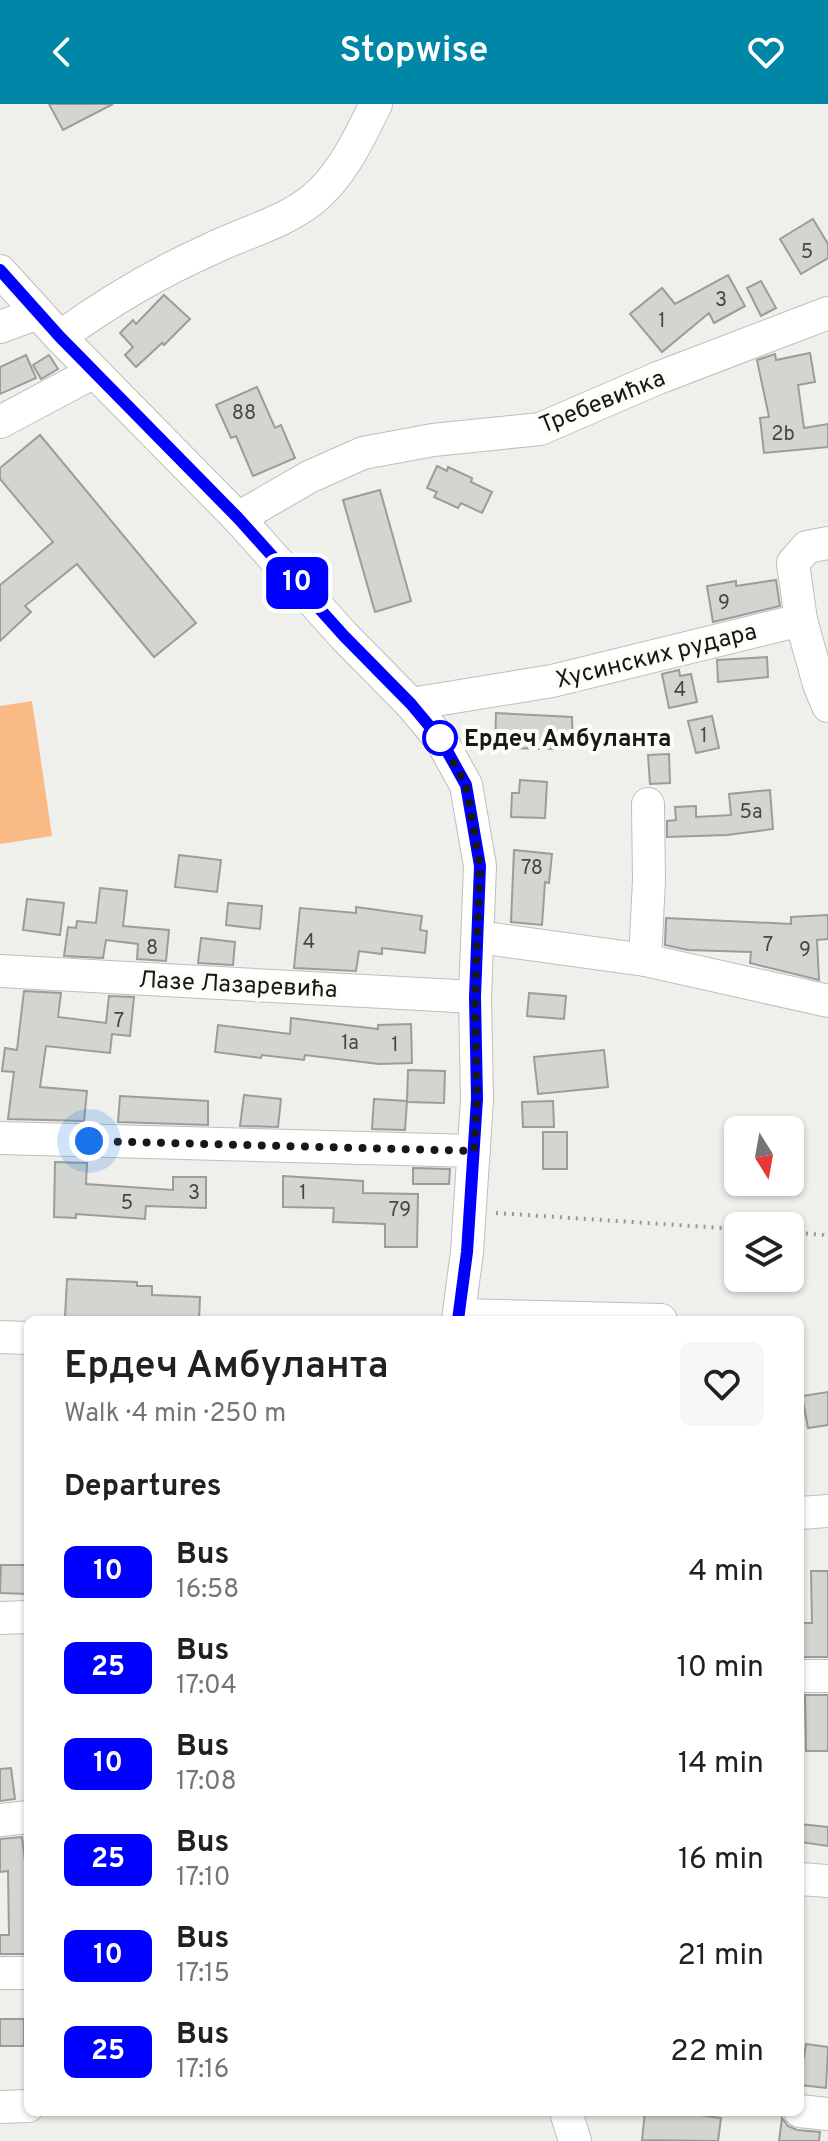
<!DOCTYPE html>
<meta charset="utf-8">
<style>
body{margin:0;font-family:Overpass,sans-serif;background:#f6f6f6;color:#202124;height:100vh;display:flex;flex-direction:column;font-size:30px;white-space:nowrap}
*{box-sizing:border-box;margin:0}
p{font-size:26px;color:#757577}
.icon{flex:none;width:44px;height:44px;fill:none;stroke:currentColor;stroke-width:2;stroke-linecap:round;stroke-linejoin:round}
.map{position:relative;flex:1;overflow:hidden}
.panel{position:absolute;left:24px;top:1212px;width:780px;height:800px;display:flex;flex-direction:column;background:#fff;border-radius:12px;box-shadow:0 2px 6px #0004}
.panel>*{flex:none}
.badge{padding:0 16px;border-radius:12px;font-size:28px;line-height:52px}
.needle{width:52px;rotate:169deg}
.controls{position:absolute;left:724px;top:1012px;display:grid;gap:16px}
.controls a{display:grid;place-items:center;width:80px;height:80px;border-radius:12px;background:#fff;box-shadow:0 2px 6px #0004;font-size:40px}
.you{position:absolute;width:40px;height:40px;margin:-20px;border:6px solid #fff;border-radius:50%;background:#1a73e8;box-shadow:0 0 0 12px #1a73e833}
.map>.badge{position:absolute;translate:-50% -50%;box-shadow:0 0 0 4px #fff}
h2{padding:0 40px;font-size:30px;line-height:72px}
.round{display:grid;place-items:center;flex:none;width:84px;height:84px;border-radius:12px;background:#f6f6f6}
.headline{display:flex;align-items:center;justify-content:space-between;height:136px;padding:0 40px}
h1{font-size:38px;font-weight:600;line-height:60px}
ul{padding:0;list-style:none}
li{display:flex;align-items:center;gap:24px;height:96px;padding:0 40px}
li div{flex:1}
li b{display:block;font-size:30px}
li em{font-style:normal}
li .badge{min-width:88px;font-weight:700;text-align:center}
header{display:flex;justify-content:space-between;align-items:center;height:104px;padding:0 40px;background:#0087a8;color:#fff;font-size:36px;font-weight:600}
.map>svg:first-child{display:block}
</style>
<header><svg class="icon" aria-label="back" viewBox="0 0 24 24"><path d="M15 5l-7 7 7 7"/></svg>Stopwise<svg class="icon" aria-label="heart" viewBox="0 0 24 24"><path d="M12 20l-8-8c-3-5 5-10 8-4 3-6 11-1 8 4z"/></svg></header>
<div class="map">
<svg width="828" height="2037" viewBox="0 0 828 2037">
<rect width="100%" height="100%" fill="#efefeb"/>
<polygon fill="#faba86" points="32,597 52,732 0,740 0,602"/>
<g fill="#d3d5d1" stroke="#9b9d9a" stroke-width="2">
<polygon points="49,0 113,0 63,26"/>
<polygon points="813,115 828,140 828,154 801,170 780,135"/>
<polygon points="728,171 745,202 714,219 709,209 662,248 630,210 662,184 675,200"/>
<polygon points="761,177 776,204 761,212 747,184"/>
<polygon points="164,191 190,215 164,241 162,239 136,263 125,251 133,243 120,229 133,216 136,220"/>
<polygon points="810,249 815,278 798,281 804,324 828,320 828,343 764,349 760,314 769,313 757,256 775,250 776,256"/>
<polygon points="26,251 36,274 0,290 0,263"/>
<polygon points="49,251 58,265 41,275 33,261"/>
<polygon points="257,283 275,324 281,321 295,354 253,372 236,332 231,334 216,301"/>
<polygon points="40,331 196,519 154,553 77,460 25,502 31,508 0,537 0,481 53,438 0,375 0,364"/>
<polygon points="437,362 447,367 448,363 472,374 471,378 492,388 482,409 461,399 458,404 434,393 437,388 427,384"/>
<polygon points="380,386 411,497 375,508 343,396"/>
<polygon points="776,476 780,502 713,518 707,482 736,477 736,482"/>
<polygon points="767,553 768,573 718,578 717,556"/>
<polygon points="679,566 680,572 691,570 697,598 669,604 662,570"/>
<polygon points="496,609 572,613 573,645 495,644"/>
<polygon points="712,612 719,644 696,649 688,617"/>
<polygon points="669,650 670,679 650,680 648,651"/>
<polygon points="520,676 547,678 545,714 511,713 512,689 519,689"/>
<polygon points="770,686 773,725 727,731 667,733 667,717 676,716 675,703 696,702 696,713 731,711 729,690"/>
<polygon points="514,746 552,750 549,779 545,778 542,821 511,818"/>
<polygon points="179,751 221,756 217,788 175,783"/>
<polygon points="100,784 127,787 123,822 169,826 166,857 137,855 138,840 106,836 103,854 64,852 68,823 76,824 77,817 96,819"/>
<polygon points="27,795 64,799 60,831 23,826"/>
<polygon points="228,799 262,802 260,825 226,821"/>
<polygon points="356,803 422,812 420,826 427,827 425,849 382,844 382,850 359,847 356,867 294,864 300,804 356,809"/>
<polygon points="828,811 828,835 817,836 819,876 750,859 751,848 688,846 665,841 666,814 791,820 791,813"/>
<polygon points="201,834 235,838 233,861 198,859"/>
<polygon points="24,887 61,889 58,913 106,919 109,892 134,893 130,932 112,930 110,949 46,942 40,983 87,987 84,1017 8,1015 14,968 2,967 5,944 17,946"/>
<polygon points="529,889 566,892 564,915 527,912"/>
<polygon points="291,914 378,925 378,921 411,920 412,959 379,960 305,951 304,956 262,951 261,954 215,948 218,921 290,930"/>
<polygon points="604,946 608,983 538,990 534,953"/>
<polygon points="408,966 445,967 444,999 407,998"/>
<polygon points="244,991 281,995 278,1023 240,1022"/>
<polygon points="120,992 208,997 208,1021 118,1018"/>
<polygon points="374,995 407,997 405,1026 372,1025"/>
<polygon points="553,997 554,1023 523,1023 522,998"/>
<rect x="543" y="1028" width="24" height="37"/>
<polygon points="55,1058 87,1059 86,1080 173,1086 173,1073 206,1073 206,1104 146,1102 145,1115 76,1110 76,1114 54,1113"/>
<polygon points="413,1064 450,1065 449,1080 413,1080"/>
<polygon points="283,1072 363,1077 363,1089 418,1090 417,1143 385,1143 385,1120 333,1118 334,1104 283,1103"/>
<polygon points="67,1175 137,1178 137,1182 152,1182 152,1191 200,1193 199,1216 65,1213"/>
<polygon points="828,1288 828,1321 808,1324 802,1292"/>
<polygon points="1,1461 28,1461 28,1490 0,1489"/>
<polygon points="811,1467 828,1467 828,1553 800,1553 800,1519 812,1519"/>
<polygon points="805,1591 828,1591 828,1647 806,1647"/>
<polygon points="11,1664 15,1695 0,1697 0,1665"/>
<polygon points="800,1720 828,1723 828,1742 800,1738"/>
<polygon points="22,1733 28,1781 28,1850 0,1850 0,1831 9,1831 8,1767 0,1768 0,1735"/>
<rect x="0" y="1915" width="24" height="27"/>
<polygon points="806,1940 828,1943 826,1984 800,1981 800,1952 804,1953"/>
<polygon points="645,2008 679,2008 721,2014 718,2037 642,2036"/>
<polygon points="782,2014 788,2022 797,2026 820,2028 819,2037 779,2037"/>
</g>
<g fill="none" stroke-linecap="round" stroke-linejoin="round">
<defs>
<g id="minor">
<polyline points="0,167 60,233 238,414 344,532 411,600 441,636 466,681 480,762 475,893 477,995 467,1148 458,1216"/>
<polyline points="0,223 38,209"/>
<path d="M60,233C108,198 159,168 213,144C246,128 283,119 312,96C342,72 359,34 376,0"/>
<polyline points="0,318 94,268"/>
<polyline points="238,414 309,373 363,349 433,336 540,325 658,274 828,209"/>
<polyline points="801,516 819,580 828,602"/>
<polyline points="411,600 552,577 801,516 793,459 807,443 828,439"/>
<polyline points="478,833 645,856 828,897"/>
<polyline points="645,856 649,776 648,700"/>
<polyline points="0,867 475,893"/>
<polyline points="0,1034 474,1047"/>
<polyline points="459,1211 661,1216"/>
<polyline points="0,1233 28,1234"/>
<polyline points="800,1409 828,1407"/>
<polyline points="0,1514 28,1513"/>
<polyline points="800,1572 828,1572"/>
<polyline points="0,1716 28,1713"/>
<polyline points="800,1775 828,1777"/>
<polyline points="0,1869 28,1869"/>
<polyline points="0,2003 28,2002"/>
<polyline points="800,2007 828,2010"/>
<polyline points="566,2008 575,2037"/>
</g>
</defs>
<use href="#minor" stroke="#bfbfba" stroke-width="34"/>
<g stroke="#989894" stroke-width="4" stroke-dasharray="2 6" stroke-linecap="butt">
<polyline points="496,1109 738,1125"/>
<polyline points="790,1128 823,1131 828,1134"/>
</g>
<use href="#minor" stroke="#fff" stroke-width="32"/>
</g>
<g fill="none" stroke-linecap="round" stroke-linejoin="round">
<defs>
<polyline id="line" points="0,166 60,233 238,414 344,532 411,600 441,636 466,681 480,762 475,893 477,995 467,1148 458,1216"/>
</defs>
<use href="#line" stroke="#fff" stroke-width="18"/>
<use href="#line" stroke="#00f" stroke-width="12"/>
<polyline stroke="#181816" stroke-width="8" stroke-dasharray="0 14.4" points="89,1037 474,1047 477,995 475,893 480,762 466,681 440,634"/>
</g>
<circle fill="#fff" stroke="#00f" stroke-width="4" cx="440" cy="634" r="16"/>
<g text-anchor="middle" stroke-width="8" stroke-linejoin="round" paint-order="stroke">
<g font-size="20" fill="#474745">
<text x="807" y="154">5</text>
<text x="721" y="202">3</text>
<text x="662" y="223">1</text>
<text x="244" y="315">88</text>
<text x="783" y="336">2b</text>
<text x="724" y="505">9</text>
<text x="680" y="592">4</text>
<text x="704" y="638">1</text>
<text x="751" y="714">5a</text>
<text x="532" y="770">78</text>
<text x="309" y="844">4</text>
<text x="768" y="847">7</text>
<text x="152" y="850">8</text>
<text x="805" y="852">9</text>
<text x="119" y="923">7</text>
<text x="350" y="945">1a</text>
<text x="395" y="947">1</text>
<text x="194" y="1095">3</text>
<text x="303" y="1095">1</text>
<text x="127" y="1105">5</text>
<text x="400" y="1112">79</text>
</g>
<g font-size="24" fill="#181816" stroke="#fdfdf8">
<text transform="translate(602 297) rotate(-22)" y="8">Требевићка</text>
<text transform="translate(656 551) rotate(-14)" y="8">Хусинских рудара</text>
<text transform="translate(238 880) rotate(3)" y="8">Лазе Лазаревића</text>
</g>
<g font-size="24" font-weight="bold" fill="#181816" stroke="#fdfdf8" text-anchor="start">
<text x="464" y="642">Ердеч Амбуланта</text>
</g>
</g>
</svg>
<div class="controls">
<a><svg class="needle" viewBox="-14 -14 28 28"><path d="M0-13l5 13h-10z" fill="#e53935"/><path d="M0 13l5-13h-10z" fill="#757577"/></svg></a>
<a><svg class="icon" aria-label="layers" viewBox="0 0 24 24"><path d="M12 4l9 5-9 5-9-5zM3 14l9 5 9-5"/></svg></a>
</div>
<div class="you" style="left:89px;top:1037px"></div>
<b class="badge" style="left:297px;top:479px;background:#00f;color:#fff">10</b>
<section class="panel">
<div class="headline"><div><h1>Ердеч Амбуланта</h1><p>Walk · 4 min · 250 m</p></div><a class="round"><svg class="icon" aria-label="heart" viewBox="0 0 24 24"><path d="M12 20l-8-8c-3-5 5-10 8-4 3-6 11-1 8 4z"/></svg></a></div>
<h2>Departures</h2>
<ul>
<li><span class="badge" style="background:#00f;color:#fff">10</span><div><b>Bus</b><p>16:58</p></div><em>4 min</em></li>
<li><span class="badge" style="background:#00f;color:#fff">25</span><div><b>Bus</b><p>17:04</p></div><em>10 min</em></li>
<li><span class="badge" style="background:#00f;color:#fff">10</span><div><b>Bus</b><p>17:08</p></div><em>14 min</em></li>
<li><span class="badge" style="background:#00f;color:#fff">25</span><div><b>Bus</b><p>17:10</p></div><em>16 min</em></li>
<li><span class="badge" style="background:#00f;color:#fff">10</span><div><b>Bus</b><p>17:15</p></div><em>21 min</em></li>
<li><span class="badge" style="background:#00f;color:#fff">25</span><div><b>Bus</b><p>17:16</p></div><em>22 min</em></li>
</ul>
</section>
</div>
